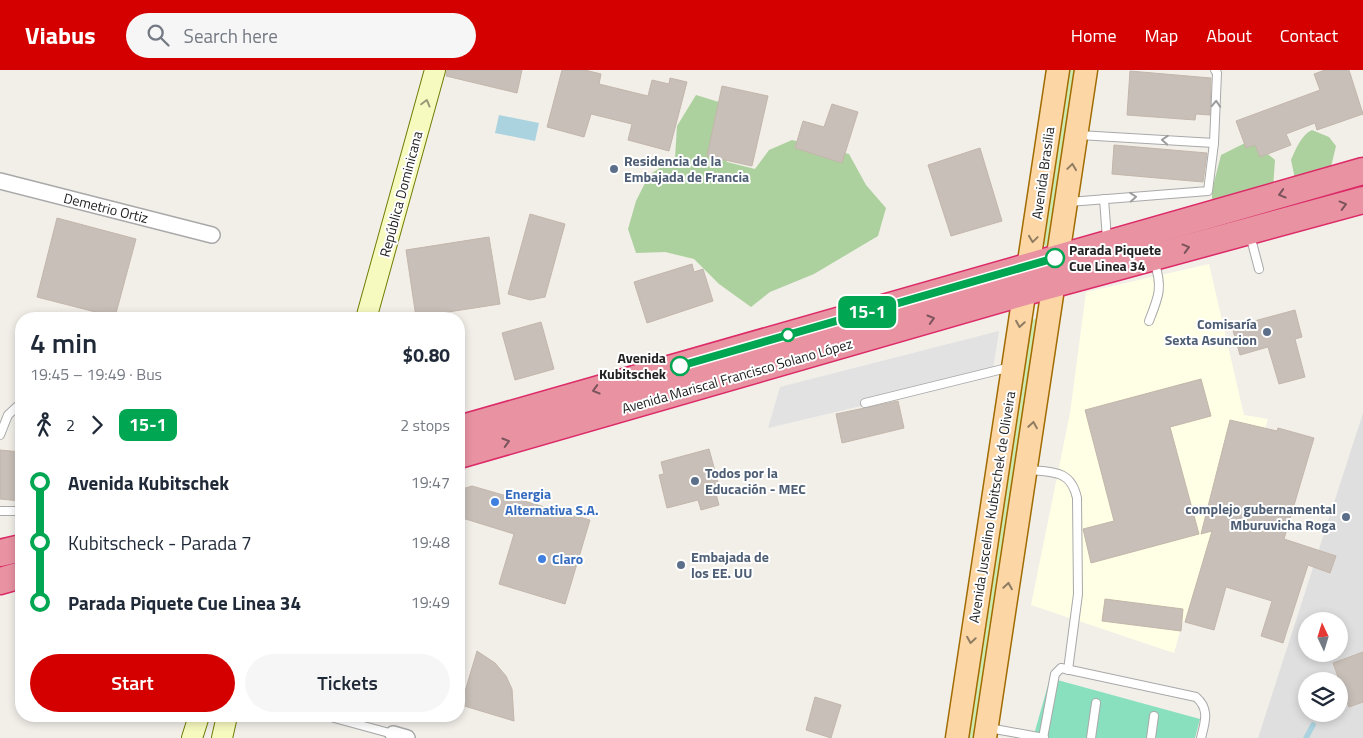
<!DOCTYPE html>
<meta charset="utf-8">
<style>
body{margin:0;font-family:"Titillium Web",sans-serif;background:#f6f6f7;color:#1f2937;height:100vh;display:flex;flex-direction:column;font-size:19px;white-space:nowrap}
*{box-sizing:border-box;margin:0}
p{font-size:16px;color:#747a83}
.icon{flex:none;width:28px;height:28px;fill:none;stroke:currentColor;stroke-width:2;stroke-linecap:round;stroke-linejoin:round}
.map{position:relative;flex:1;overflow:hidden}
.panel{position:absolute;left:15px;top:242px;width:450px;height:410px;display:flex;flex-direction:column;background:#fff;border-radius:20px;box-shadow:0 2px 8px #0003}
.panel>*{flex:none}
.badge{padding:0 10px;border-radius:8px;font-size:18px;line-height:32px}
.needle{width:32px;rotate:356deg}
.fabs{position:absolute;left:1298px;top:542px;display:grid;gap:10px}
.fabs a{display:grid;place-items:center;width:50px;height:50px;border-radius:50%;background:#fff;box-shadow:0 2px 8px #0003;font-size:25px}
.map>.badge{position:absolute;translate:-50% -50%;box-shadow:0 0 0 2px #fff}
.legs{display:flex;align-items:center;gap:8px;height:55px;padding:0 15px;font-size:16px}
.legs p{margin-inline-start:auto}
.summary{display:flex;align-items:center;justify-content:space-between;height:85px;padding:0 15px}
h1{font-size:28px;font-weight:600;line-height:38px}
.primary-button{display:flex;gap:10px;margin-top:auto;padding:10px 15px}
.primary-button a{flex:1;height:58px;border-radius:30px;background:#d40000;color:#fff;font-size:20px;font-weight:600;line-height:58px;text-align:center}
.primary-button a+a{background:#f6f6f7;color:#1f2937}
ul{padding:0 15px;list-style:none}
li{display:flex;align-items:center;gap:18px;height:60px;font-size:19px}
li i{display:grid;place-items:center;width:8px;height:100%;margin:0 6px;background:currentColor}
li i::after{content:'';width:12px;height:12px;margin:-6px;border:4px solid;border-radius:50%;background:#fff}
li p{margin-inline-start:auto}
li:first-child i{background:linear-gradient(#0000 50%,currentColor 0)}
li:last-child i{background:linear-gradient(currentColor 50%,#0000 0)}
header{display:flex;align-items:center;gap:30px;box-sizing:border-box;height:70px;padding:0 25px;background:#d40000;color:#fff}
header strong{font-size:24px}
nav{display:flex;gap:28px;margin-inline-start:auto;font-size:18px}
.search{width:350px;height:45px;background:#f6f6f7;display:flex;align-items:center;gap:12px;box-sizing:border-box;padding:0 18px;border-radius:28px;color:#747a83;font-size:19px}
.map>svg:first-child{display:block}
</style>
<header>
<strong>Viabus</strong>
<div class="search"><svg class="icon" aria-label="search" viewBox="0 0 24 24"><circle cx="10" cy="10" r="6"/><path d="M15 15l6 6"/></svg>Search here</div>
<nav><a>Home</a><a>Map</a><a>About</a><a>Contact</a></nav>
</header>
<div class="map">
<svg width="1363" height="668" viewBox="0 0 1363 668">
<rect width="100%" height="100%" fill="#f2efe9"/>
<path fill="#e0dfdf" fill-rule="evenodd" d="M1363,343V668H1258ZM1306,551H1339V584H1306ZM1306,611H1339V644H1306Z"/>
<polygon fill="#ffffe5" points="1209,194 1244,345 1268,349 1210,557 1183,551 1174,583 1031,535 1070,343 1086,222"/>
<g fill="#cdebb0">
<polygon points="1069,0 1076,0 1050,176 1046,177 1044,174"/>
<polygon points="1037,248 1039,249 976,668 966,668 1032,250"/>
</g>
<g fill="#add19e">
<polygon points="696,25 732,36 711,68 727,92 755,99 769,80 792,70 849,84 866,115 886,138 878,166 814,204 770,222 751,237 719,214 694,189 665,182 636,183 628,159 636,131 649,105 675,88 677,56"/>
<path d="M1312,60L1329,67L1336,76L1330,101L1293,116L1294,104L1291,90C1295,80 1302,64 1312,60Z"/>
<polygon points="1251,70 1275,90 1273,119 1221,136 1212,129 1212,120 1221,85"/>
</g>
<polygon fill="#88e0be" points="1050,608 1200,649 1195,668 1033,668"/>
<polygon fill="#e2e2e2" points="999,261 992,305 768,358 780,317"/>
<polygon fill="#aad3df" points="499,45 539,53 535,71 495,63"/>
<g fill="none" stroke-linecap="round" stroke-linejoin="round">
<polyline stroke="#aad3df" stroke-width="5.5" points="1306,668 1313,655"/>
</g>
<g fill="#c7bfb8" stroke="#c4b6ab">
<polygon points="447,0 522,0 517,23 446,6"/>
<polygon points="562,0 585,0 601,4 599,14 648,26 652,10 669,14 670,8 687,12 669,81 628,70 632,54 591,44 584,67 547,57"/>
<polygon points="1325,0 1349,0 1363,44 1317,60 1315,53 1286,64 1291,75 1260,87 1255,75 1246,78 1236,51 1320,20 1314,4"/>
<polygon points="1130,1 1211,8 1210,45 1196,44 1195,50 1127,45"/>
<polygon points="722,16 768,26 752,96 707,86"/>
<polygon points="832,34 858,42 842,93 795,78 803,51 824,57"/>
<polygon points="1114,75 1207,83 1203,112 1112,104"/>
<polygon points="980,78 1002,151 951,166 928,95"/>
<polygon points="530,144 565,154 545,227 530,230 508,224"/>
<polygon points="57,148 136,169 115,247 37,227"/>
<polygon points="489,167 500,234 416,247 406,180"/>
<polygon points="692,194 694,202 703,199 713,231 647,253 634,212"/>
<polygon points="1295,240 1302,267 1295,269 1305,307 1279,314 1268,277 1240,285 1232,257"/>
<polygon points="541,252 554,299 515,310 502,263"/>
<polygon points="1201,309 1211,346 1170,357 1199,464 1091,493 1083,459 1114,451 1085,340"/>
<polygon points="898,331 904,358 842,373 836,344"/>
<polygon points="1230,350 1277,361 1278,358 1314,368 1284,469 1336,486 1330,503 1308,495 1283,573 1261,566 1272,531 1226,517 1214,560 1185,552 1212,461 1201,464"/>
<polygon points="709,379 721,423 716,424 719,435 701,440 698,430 667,438 659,405 664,404 661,392"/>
<polygon points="0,380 21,382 21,431 0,429"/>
<polygon points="472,416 590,450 565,534 499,514 514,464 459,447 459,420"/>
<polygon points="1105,529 1183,539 1181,561 1102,551"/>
<polygon points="477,581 495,593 506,606 512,619 514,651 461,635"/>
<polygon points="1363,582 1363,632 1349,637 1333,593"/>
<polygon points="815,627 841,635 831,668 806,660"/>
</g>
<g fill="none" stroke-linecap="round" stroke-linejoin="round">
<defs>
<g id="lane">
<polyline points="1079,65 1214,73"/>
<polyline points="1104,129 1107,169"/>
<polyline points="1069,132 1208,121 1214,73 1217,3 1215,0"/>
<polyline points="1250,165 1259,199"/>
<polyline points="228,248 232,249"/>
<path d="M1149,251C1159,226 1163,217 1154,191"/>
<polyline points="865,333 1011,297"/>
<polyline points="0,365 8,345 21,333"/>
<path d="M1028,400C1053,402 1071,400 1077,428L1078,524L1068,600"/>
<polyline points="0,441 21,441"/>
<polyline points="327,646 393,664"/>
<polyline points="989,658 1044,668"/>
<path d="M1043,668L1055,604L1061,598L1196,627C1210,639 1205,652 1201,668"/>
<polyline points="1091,668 1096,633"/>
<polyline points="1151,668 1154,646"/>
</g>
<g id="street">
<polyline points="0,111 212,165"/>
<polyline points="393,664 407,668"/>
</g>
<g id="secondary">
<polyline points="366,249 435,0"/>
<polyline points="192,668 199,646"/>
<polyline points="222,668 227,646"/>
</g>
<g id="primary">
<polyline points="957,668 1058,0"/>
<polyline points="985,668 1086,0"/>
</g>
<g id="highway">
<polyline points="459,359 1363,101"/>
<polyline points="459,385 1025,222 1363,130"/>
<polyline points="0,483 21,478"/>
<polyline points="0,511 21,505"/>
</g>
</defs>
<use href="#lane" stroke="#a9a9a9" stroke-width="10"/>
<use href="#street" stroke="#a9a9a9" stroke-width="18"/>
<use href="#secondary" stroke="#707d05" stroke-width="22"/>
<use href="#primary" stroke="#a06b00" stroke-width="25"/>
<use href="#highway" stroke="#dc2a67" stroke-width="29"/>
<use href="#lane" stroke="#fff" stroke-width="8"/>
<use href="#street" stroke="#fff" stroke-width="15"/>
<use href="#secondary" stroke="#f7fabf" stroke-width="20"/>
<use href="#primary" stroke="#fcd6a4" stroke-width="22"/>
<use href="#highway" stroke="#e892a2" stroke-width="26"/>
</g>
<defs><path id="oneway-chevron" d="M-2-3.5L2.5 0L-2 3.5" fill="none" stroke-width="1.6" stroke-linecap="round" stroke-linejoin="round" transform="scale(1.25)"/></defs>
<use stroke="#979978" href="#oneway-chevron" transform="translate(426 33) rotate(-75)"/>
<g stroke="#9c9c9c">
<use href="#oneway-chevron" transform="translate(1216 34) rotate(-87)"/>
<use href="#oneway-chevron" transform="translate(1165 70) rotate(-176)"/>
<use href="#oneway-chevron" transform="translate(1133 127) rotate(-4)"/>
</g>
<g stroke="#8f7c63">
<use href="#oneway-chevron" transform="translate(1072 97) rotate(-82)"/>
<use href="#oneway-chevron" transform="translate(1033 169) rotate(98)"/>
<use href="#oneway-chevron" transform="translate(1020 254) rotate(99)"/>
<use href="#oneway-chevron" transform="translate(1033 355) rotate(-81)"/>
<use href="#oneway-chevron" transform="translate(1008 516) rotate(-81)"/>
<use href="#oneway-chevron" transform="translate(971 570) rotate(99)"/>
</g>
<g stroke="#7b545c">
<use href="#oneway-chevron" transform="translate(1282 124) rotate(164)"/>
<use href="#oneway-chevron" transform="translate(1343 135) rotate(-15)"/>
<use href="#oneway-chevron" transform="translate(1186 178) rotate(-15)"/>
<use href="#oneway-chevron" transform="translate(931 249) rotate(-16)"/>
<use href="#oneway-chevron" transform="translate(596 320) rotate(164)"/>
<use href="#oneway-chevron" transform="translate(506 372) rotate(-16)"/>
</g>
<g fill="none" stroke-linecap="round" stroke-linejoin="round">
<defs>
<polyline id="line-1" points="680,296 1055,188"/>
</defs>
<use href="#line-1" stroke="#fff" stroke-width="11"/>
<use href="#line-1" stroke="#00a651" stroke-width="8"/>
</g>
<g fill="#5c6f8a" stroke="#fff" stroke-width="2">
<circle cx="614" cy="99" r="5"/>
<circle cx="1267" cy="262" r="5"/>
<circle cx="695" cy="411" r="5"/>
<circle cx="1346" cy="447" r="5"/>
<circle cx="681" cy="495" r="5"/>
</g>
<g fill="#fff" stroke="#00a651" stroke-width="2.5">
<circle cx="1055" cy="188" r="9"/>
<circle cx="788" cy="265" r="6"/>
<circle cx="680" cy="296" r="9"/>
</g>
<g fill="#3f7fe0" stroke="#fff" stroke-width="2">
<circle cx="495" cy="432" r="5"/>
<circle cx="542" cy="489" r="5"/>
</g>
<g text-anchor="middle" stroke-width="4" stroke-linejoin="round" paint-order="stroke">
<g font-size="14" font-weight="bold" fill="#4e5e75" stroke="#fff" text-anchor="start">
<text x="624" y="96">Residencia de la<tspan x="624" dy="16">Embajada de Francia</tspan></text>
<text x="1257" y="259" text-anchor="end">Comisaría<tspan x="1257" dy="16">Sexta Asuncion</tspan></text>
<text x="705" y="408">Todos por la<tspan x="705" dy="16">Educación - MEC</tspan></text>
<text x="1336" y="444" text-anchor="end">complejo gubernamental<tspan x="1336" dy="16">Mburuvicha Roga</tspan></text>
<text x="691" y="492">Embajada de<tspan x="691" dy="16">los EE. UU</tspan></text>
</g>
<g font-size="14" fill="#222" stroke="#fff">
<text transform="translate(1043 103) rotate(-82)" y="5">Avenida Brasilia</text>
<text transform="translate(401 124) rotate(-75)" y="5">República Dominicana</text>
<text transform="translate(106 138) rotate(14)" y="5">Demetrio Ortiz</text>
<text transform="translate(737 306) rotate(-16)" y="5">Avenida Mariscal Francisco Solano López</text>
<text transform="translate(992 437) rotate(-81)" y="5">Avenida Juscelino Kubitschek de Oliveira</text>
</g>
<g font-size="14" font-weight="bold" fill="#222" stroke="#fff" text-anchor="start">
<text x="1069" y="185">Parada Piquete<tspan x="1069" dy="16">Cue Linea 34</tspan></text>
<text x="666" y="293" text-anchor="end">Avenida<tspan x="666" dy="16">Kubitschek</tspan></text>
</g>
<g font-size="14" font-weight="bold" fill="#366cbe" stroke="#fff" text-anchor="start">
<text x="505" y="429">Energia<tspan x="505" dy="16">Alternativa S.A.</tspan></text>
<text x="552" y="494">Claro</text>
</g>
</g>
</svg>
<div class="fabs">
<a><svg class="needle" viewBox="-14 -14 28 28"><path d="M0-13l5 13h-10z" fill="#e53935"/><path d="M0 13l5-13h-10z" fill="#747a83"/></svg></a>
<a><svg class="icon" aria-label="layers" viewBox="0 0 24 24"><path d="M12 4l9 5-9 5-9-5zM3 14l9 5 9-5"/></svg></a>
</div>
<b class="badge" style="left:867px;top:242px;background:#00a651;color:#fff">15-1</b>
<section class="panel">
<div class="summary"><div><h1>4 min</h1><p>19:45 – 19:49 · Bus</p></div><b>$0.80</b></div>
<div class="legs"><svg class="icon" aria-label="walk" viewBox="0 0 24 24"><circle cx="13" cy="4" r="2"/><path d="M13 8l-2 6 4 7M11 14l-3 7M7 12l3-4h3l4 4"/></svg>2<svg class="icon" aria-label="forward" viewBox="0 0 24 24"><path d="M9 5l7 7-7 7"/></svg><b class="badge" style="background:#00a651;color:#fff">15-1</b><p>2 stops</p></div>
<ul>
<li><i style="color:#00a651"></i><b>Avenida Kubitschek</b><p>19:47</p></li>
<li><i style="color:#00a651"></i><span>Kubitscheck - Parada 7</span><p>19:48</p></li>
<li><i style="color:#00a651"></i><b>Parada Piquete Cue Linea 34</b><p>19:49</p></li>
</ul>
<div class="primary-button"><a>Start</a><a>Tickets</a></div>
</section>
</div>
